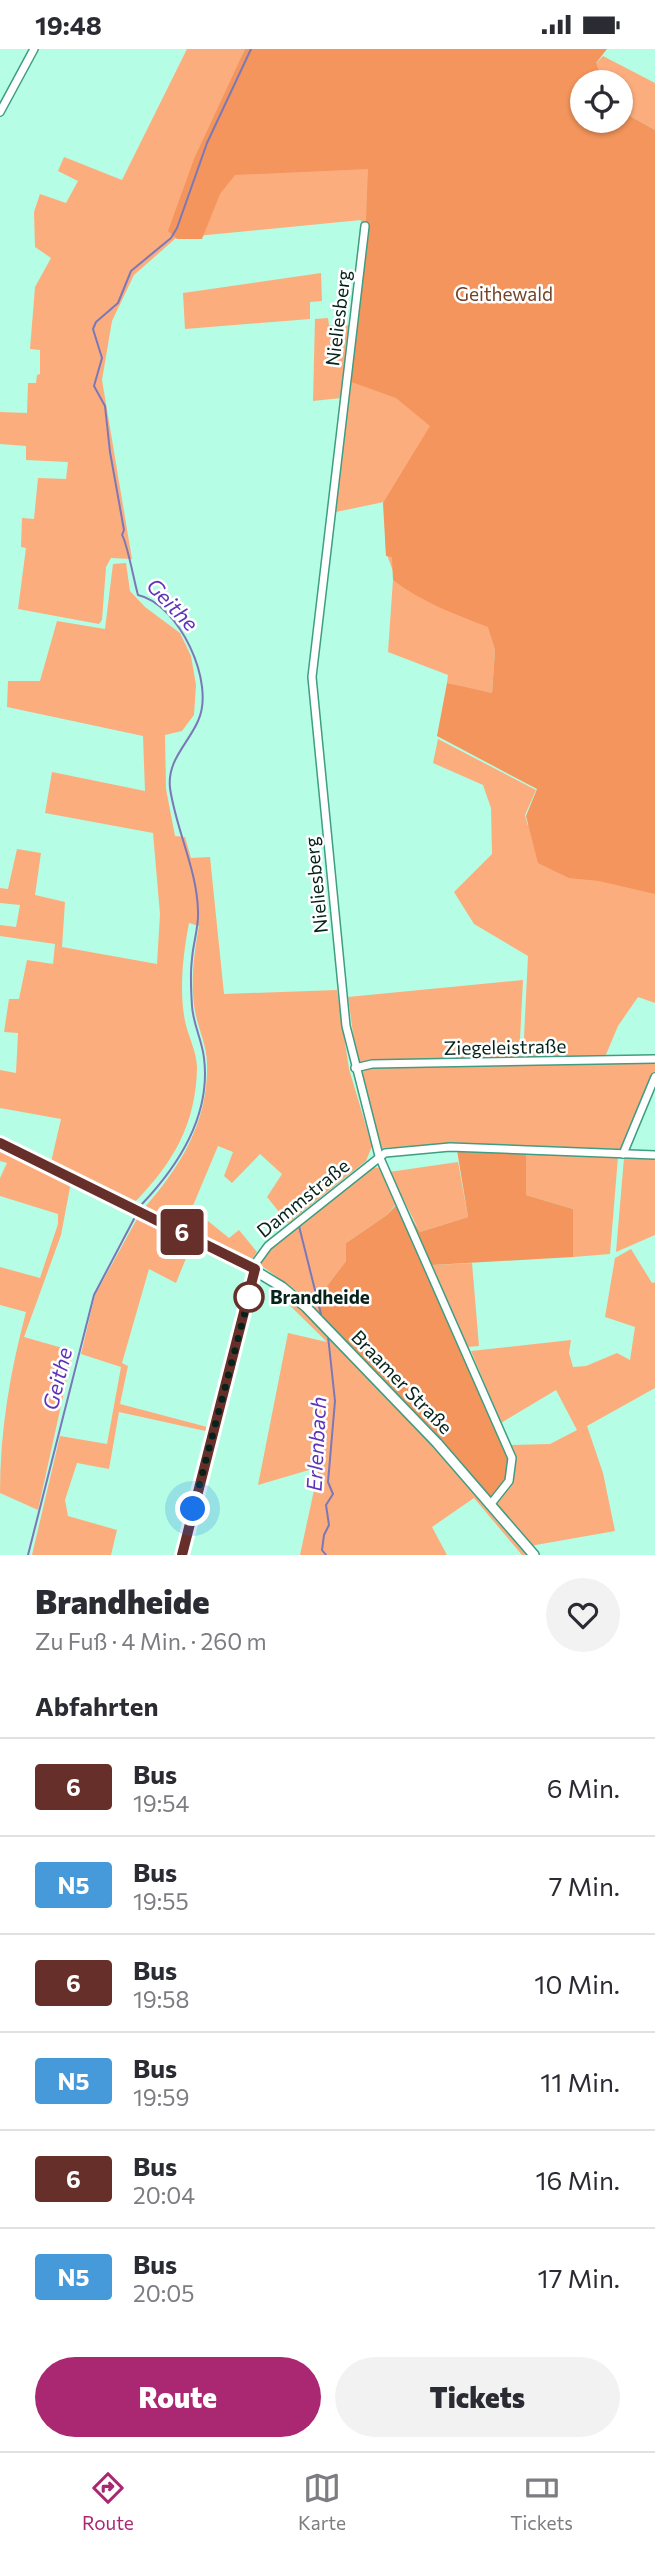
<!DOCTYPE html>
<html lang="de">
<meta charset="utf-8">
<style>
body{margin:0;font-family:Commissioner,sans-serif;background:#f2f2f3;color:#2b2b33;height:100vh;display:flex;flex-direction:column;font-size:26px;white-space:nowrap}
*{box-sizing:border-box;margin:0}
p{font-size:23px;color:#7c7c81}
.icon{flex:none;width:38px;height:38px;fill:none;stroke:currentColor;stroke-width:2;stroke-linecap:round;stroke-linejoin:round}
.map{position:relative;height:1506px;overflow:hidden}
.panel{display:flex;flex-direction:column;background:#fff;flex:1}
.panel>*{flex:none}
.badge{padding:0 14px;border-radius:5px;font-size:24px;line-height:46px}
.buttons{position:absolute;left:570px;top:21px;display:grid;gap:14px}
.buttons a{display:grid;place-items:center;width:63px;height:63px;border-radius:50%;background:#fff;box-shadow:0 2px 5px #0004;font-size:35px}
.you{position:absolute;width:35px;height:35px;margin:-18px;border:5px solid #fff;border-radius:50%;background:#1a73e8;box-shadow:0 0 0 10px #1a73e833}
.map>.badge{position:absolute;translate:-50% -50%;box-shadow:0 0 0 4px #fff}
h2{padding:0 35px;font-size:26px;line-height:63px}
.round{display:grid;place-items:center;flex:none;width:74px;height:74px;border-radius:37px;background:#f2f2f3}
.head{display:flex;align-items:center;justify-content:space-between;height:119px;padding:0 35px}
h1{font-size:33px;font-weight:800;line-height:52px}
.action{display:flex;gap:14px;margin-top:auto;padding:14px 35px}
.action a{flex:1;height:80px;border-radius:42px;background:#aa2772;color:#fff;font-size:28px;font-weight:800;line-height:80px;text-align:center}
.action a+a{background:#f2f2f3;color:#2b2b33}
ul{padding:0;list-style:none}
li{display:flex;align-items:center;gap:21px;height:98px;padding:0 35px;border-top:2px solid #e1e1e2}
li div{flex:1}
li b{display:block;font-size:26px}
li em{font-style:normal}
li .badge{min-width:77px;font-weight:700;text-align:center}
.status{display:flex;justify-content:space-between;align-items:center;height:49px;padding:0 35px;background:#fff;direction:ltr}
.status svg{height:19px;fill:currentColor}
.tabs{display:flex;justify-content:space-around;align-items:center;height:98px;border-top:2px solid #e1e1e2;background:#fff;font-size:19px;color:#7c7c81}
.tabs a{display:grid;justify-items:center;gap:4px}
.tabs .on{color:#aa2772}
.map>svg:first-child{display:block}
</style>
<div class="status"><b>19:48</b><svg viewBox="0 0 49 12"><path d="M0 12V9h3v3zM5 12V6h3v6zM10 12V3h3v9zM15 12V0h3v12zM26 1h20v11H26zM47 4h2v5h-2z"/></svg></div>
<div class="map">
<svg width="655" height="1506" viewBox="0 0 655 1506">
<rect width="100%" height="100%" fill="#b5fde4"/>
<g fill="#fcad7e" fill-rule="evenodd">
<path d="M187,0H245L240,11L246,0L596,14L603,7L655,34V81L621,62V33H583V72L655,91V954L638,948L618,977L605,1008L523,1009L528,907L474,875L454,843L492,805L491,759L483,736L433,714L438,690L536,741L525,766L528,777L544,744L462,638L447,634L448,626L388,603L393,531L397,533L386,503L384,453L331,464L341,349L313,352L315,270L328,269L329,276H349L361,171L176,189L134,226L112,272L102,331L132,510L111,509L106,518L102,571L99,575L18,560L26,499L21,498L22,469L34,470L38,429L66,430L68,413L26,411V397L0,395V363L27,364L28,334H36L37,326L40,325V301L30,300L35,238L51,209L35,198L34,163L40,145L66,154L78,132L58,122L64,108L122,131ZM491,587L514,656L476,641L492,644L495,601Z"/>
<polygon points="321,224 322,252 310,253 310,270 185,280 183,244"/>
<path d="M126,514L130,542L145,558L180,584L191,607L196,636L194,666L182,682L165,686L166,740L175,787L185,788L191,809L210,808L224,945L337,941L349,1020L372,1097L366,1112L288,1174L267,1148L282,1125L260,1105L232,1134L224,1127L233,1103L218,1097L192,1159L229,1189L239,1181L257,1203L250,1213L145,1158C181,1117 209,1071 207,1014C207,997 198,979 195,962C190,935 194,904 199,877L189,874C183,905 179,941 185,972C188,987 197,1003 197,1019C196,1075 173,1114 135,1153L51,1113L61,1070L0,1059V1021L16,1024L18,984L4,983L9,950H19L27,911L53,915L55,895L0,887V876L16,878L20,856L0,854V839L8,840L17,800L41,804L35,846L65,853L62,898L157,915L160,865L153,784L45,764L52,723L145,742L143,687L7,658L8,632H40L57,572L105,580L113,515Z"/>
<polygon points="523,931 519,1010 357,1013 348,948"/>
<polygon points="655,1013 655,1022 621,1100 455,1094 382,1099 360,1024 368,1018"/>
<path d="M0,1102L71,1133L61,1186L24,1288L73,1302L38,1461L0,1444C0,1382 10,1323 26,1263L0,1256V1218L40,1229L58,1175V1165L0,1147V1129L7,1114L0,1112Z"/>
<polygon points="526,1104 618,1108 610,1205 573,1208 573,1160 526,1146"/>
<polygon points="624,1109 655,1109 655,1186 616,1203"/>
<polygon points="458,1113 468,1168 420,1183 389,1123"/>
<polygon points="371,1118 380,1119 397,1154 387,1166 346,1194 346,1212 327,1237 318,1262 298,1243 259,1215 271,1198"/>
<polygon points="138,1168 193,1192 176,1234 149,1220 122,1314 128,1317 120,1355 211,1379 210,1383 119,1363 109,1420 77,1414 65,1451 68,1467 117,1481 111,1506 32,1506 60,1387 107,1395 121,1318 81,1305 95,1246"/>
<path d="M631,1200L652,1234L655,1233V1339L587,1377L603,1424L615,1482L530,1497L492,1451C515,1443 517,1418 511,1396L550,1395L577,1381L556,1341L501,1374L471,1302L571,1291L569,1304L573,1318L586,1317L617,1304L630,1311L635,1278L605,1268L615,1209Z"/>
<polygon points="472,1214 479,1297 468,1298 432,1216"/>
<polygon points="266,1233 307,1263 449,1414 531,1506 522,1506 474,1449 432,1478 447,1506 300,1506 319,1418 258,1436 288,1284 327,1293"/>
</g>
<g fill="#f3955c">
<path d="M245,0H607L596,14L603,33H583V72H621V62L655,81V845L599,832L569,829L538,814L526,767L537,740L437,687L447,634L492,644L495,601L488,578C455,565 421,553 393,531L392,508L386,507L383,454L430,377L396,349L346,331L366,172L368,120L235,126L220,145L202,190H177L168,182L194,110Z"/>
<polygon points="457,1101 526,1104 526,1146 573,1160 573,1208 432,1216 510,1409 507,1430 492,1451 318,1262 327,1237 346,1212 346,1194 387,1166 401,1151 420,1183 468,1168"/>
</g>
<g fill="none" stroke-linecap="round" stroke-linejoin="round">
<g stroke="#7b78b8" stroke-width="2">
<path d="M142,1155C179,1116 211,1065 204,1009C202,991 193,975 192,957C191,942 190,925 192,910C193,894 199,878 198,862C197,820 176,781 170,739C167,711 188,695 198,672C216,634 179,555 138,546C134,532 127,493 122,486L124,481L110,403L105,357L94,337L102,309L93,280L96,273L118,254L131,222L171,189L177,179L207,94L251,0"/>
<polyline points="299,1177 321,1265"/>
<polyline points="28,1506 94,1246 135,1168"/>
<polyline points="326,1506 322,1501 324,1486 329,1476 326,1456 333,1445 328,1433 335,1352 328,1287"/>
</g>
<defs>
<g id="minor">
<polyline points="0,63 34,0"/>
<polyline points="365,177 312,628 346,977 379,1107 512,1409 509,1432 490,1456"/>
<polyline points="355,1019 372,1015 655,1010"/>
<polyline points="623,1105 655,1028"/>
<polyline points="252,1219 268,1197 385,1104 450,1098 655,1106"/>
<polyline points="182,1506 255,1220"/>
</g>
<polyline id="tertiary" points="0,1094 226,1204 282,1238 306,1258 437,1394 534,1506"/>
</defs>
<use href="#minor" stroke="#3f9d82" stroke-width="10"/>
<use href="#tertiary" stroke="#3f9d82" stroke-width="12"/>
<use href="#minor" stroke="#fff" stroke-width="7"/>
<use href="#tertiary" stroke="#fff" stroke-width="9"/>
</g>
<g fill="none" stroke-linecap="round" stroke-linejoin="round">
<defs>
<polyline id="line" points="0,1094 255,1220 182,1506"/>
</defs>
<use href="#line" stroke="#fff" stroke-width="16"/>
<use href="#line" stroke="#662f29" stroke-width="10"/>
<polyline stroke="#05231a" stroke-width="7" stroke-dasharray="0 12.6" points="193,1460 249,1248"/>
</g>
<circle fill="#fff" stroke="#662f29" stroke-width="3.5" cx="249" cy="1248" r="14"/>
<g text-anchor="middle" stroke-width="5" stroke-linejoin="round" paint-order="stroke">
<g font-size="19" fill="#744326" stroke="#fff">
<text x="504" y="252">Geithewald</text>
</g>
<g font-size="19" fill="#05231a" stroke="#fff">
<text transform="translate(338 269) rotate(-83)" y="7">Nieliesberg</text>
<text transform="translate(316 836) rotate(-96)" y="7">Nieliesberg</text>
<text transform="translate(505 998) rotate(-1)" y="7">Ziegeleistraße</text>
<text transform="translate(303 1149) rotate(-39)" y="7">Dammstraße</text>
<text transform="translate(402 1333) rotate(46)" y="7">Braamer Straße</text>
</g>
<g font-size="19" font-weight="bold" fill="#05231a" stroke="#fff" text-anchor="start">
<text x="270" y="1255">Brandheide</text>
</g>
<g font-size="21" font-style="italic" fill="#5e33bb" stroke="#fff">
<text transform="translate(172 556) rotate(46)" y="7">Geithe</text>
<text transform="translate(58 1330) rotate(-76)" y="7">Geithe</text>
<text transform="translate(317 1395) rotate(-87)" y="7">Erlenbach</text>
</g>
</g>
</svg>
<div class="buttons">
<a><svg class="icon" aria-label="locate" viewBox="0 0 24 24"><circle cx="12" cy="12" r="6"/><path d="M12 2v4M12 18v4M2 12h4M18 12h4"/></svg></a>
</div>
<div class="you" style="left:193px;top:1460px"></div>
<b class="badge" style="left:182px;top:1183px;background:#662f29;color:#fff">6</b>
</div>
<section class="panel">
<div class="head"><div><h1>Brandheide</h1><p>Zu Fuß · 4 Min. · 260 m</p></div><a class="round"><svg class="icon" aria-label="heart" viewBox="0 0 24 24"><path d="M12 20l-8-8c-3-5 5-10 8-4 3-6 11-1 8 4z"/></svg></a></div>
<h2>Abfahrten</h2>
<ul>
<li><span class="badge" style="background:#662f29;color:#fff">6</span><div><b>Bus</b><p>19:54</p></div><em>6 Min.</em></li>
<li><span class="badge" style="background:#479ada;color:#fff">N5</span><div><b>Bus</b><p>19:55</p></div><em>7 Min.</em></li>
<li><span class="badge" style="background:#662f29;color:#fff">6</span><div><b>Bus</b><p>19:58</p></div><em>10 Min.</em></li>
<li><span class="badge" style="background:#479ada;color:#fff">N5</span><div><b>Bus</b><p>19:59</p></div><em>11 Min.</em></li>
<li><span class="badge" style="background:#662f29;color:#fff">6</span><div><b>Bus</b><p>20:04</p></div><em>16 Min.</em></li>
<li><span class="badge" style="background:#479ada;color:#fff">N5</span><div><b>Bus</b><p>20:05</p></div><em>17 Min.</em></li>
</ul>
<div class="action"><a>Route</a><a>Tickets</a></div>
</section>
<nav class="tabs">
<a class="on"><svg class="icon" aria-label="directions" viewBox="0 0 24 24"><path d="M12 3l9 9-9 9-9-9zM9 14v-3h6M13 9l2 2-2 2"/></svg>Route</a>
<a><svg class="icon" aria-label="map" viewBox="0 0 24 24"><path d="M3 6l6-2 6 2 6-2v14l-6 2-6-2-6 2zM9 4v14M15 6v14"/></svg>Karte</a>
<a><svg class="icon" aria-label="tickets" viewBox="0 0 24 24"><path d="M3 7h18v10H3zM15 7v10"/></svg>Tickets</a>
</nav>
